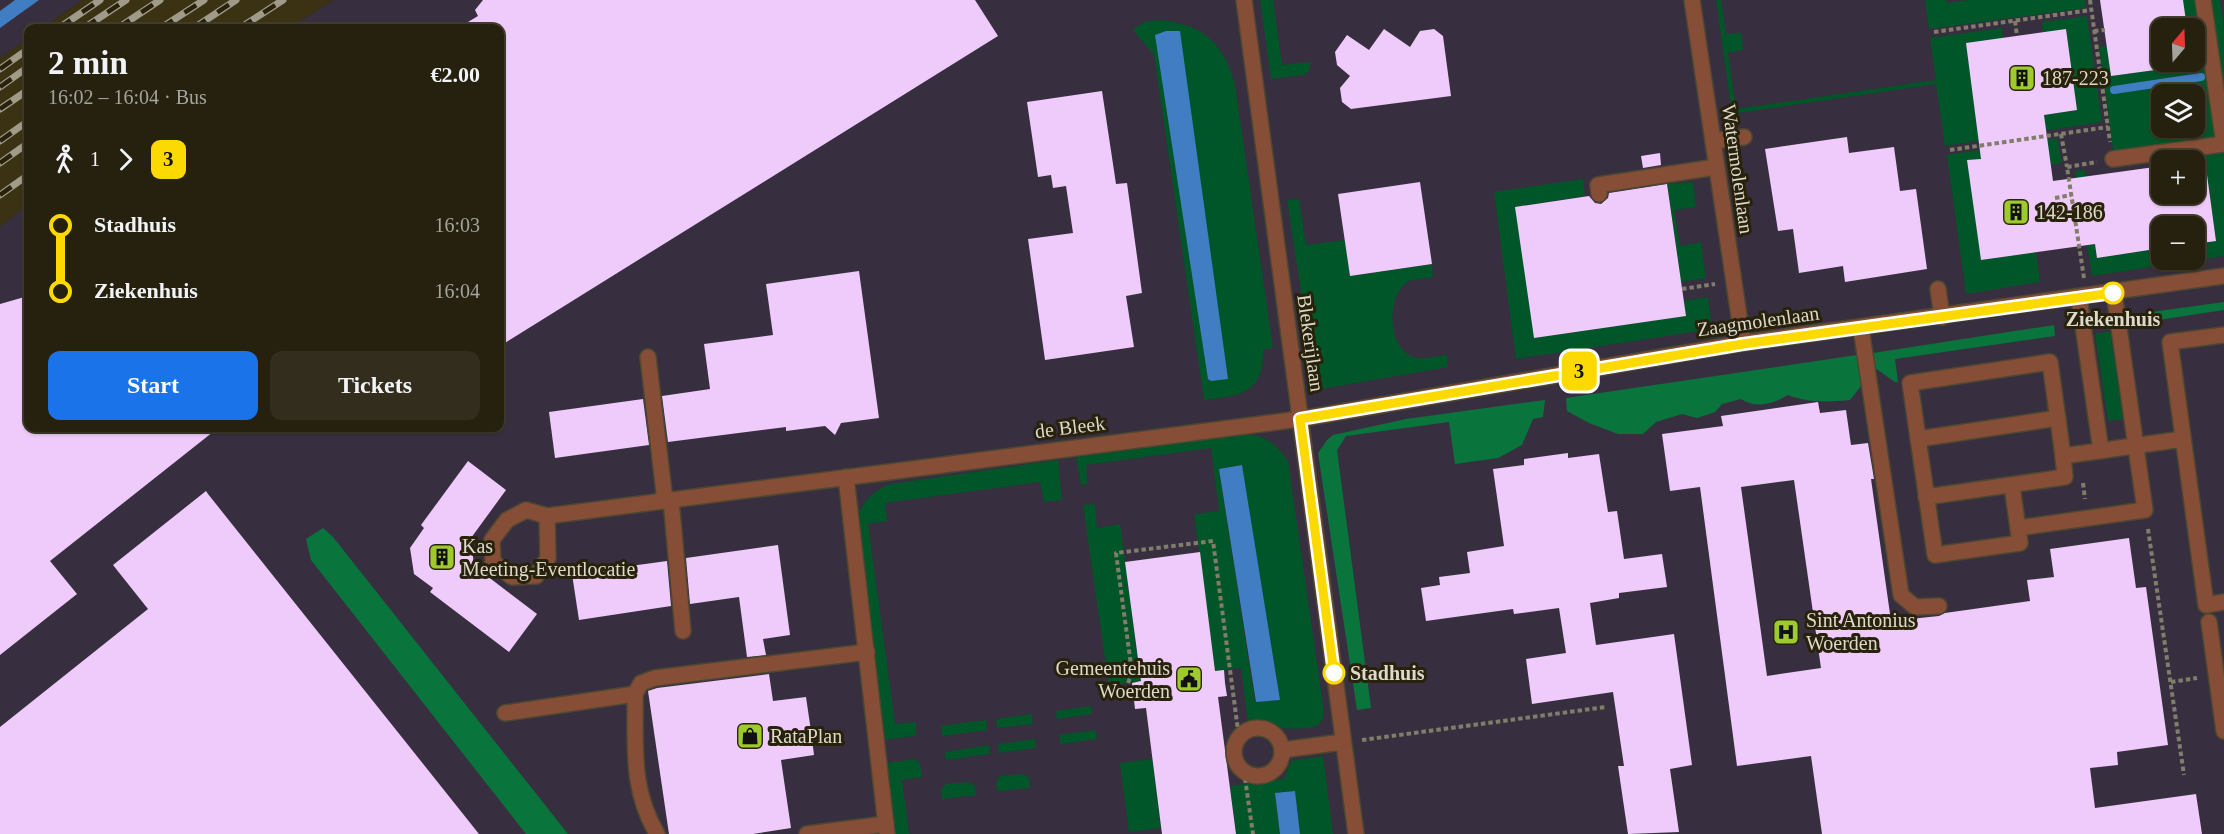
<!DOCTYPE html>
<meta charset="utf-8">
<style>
body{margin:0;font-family:"Times New Roman",serif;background:#322d1d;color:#f1f3f6;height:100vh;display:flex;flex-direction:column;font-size:22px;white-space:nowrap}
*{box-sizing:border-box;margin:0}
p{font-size:20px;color:#a4a39e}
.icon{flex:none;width:33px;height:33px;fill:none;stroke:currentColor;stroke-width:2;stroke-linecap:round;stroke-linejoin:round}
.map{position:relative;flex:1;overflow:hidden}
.drawer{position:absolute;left:24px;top:24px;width:480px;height:408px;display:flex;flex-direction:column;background:#26200f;border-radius:12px;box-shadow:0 2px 4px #0004,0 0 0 2px #423e2f}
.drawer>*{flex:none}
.badge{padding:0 12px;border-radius:9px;font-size:21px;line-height:39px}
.needle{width:39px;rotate:19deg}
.tools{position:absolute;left:2151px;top:18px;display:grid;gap:12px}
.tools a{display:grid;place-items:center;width:54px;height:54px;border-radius:12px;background:#26200f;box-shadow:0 2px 4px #0004,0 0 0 2px #423e2f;font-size:30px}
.map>.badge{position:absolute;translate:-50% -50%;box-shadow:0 0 0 3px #fff}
.legs{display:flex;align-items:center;gap:9px;height:66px;padding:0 24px;font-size:20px}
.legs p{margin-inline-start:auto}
.headline{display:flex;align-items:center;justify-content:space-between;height:102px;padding:0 24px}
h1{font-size:33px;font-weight:600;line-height:45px}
.cta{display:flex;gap:12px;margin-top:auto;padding:12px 24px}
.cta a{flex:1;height:69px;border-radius:12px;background:#1a73e8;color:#fff;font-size:24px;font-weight:600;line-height:69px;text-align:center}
.cta a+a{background:#322d1d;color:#f1f3f6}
ul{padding:0 24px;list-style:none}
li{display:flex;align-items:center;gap:21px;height:66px;font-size:22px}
li i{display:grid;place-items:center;width:9px;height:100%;margin:0 8px;background:currentColor}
li i::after{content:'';width:15px;height:15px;margin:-8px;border:4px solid;border-radius:50%;background:#26200f}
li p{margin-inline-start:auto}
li:first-child i{background:linear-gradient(#0000 50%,currentColor 0)}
li:last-child i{background:linear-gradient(currentColor 50%,#0000 0)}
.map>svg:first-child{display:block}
</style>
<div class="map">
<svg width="2224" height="834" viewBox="0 0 2224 834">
<rect width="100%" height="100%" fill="#322b14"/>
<g fill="#3a3213">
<polygon points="82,0 334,0 289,28 42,28"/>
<polygon points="28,38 28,204 0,227 0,58"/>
</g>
<g fill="#372f3f" fill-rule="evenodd">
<polygon points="0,0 82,0 42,28 28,28 28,38 0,58"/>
<path d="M334,0H2224V834H0V227L28,204V428H500V28H289ZM2162,28H2194V62H2162ZM2162,94H2194V128H2162ZM2162,160H2194V194H2162ZM2162,226H2194V260H2162Z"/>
</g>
<g fill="#005529" fill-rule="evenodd">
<polygon points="1260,0 1273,0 1282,65 1310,62 1310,70 1304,75 1271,79"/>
<polygon points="1716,0 1721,0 1726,34 1741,33 1743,50 1728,53 1736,109 1936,80 1930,38 2002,28 2003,39 2043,33 2042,22 2087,16 2102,122 1945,146 1936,84 1732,114"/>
<polygon points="1925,0 1946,0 1947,3 1968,0 2085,0 2086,8 1929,29"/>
<path d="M2182,0H2220L2224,27V256L2092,276L2075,171L2086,170V177L2161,248L2162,260H2194L2195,243L2215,240L2201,143L2114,156L2099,47L2107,46L2112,75L2192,64L2191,62H2194V28H2186ZM2162,94H2194V128H2162Z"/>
<path d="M1160,20C1204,25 1224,43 1235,85L1273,348L1263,350C1264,394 1240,396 1204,400L1154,55L1133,30L1144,22Z"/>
<polygon points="2057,138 2062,163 2050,165 2036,252 2040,282 1966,294 1947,155"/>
<polygon points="1583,179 1585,196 1515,207 1684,301 1708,297 1711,323 1706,330 1516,359 1494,192"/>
<polygon points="1693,182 1696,207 1674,210 1680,246 1701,242 1706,278 1681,282 1667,184"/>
<path d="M1299,199L1306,245L1345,240L1350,276L1432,264L1433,277C1425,279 1412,278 1406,283C1385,300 1388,354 1418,358C1427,359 1438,356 1447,355L1448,367L1316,390L1287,200Z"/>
<polygon points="2110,331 2123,419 2108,421 2095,334"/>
<path d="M1236,434C1263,434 1272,439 1288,461L1324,712C1323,717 1323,722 1318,725C1303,733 1265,726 1248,723L1241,668L1215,671L1194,514L1219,511L1211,448L1086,465L1087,484L1081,485L1076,457ZM1241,465L1280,700L1255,702L1219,469Z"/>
<path d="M1058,460L1062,500L1044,502L1040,482L885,503L887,521L868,524L895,724L916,722V734L913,736L883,740L856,519C863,501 872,491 891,484Z"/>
<polygon points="1095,504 1097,528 1120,524 1141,681 1109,686 1083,505"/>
<polygon points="1091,706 1092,714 1057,719 1056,711"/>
<polygon points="1032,714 1033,724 997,728 996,719"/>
<polygon points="986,720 987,730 942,736 941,726"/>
<polygon points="1096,730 1097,739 1061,744 1059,735"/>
<polygon points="1035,739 1036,748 999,753 998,744"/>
<polygon points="989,745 990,754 946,760 945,752"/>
<polygon points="1323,756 1333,834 1300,834 1295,791 1275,794 1280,834 1236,834 1230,786 1284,779 1291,761"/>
<polygon points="915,759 920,764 922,777 902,780 909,834 896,834 886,763"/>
<polygon points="1152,759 1161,828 1129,832 1120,763"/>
<polygon points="1023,774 1029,778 1030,788 997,791 996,783 1000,776"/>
<polygon points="969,782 975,786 976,795 942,799 941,790 946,784"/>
</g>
<g fill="#09753c">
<polygon points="2224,302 2224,310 2138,323 2137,314"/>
<polygon points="2054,325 2055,336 1895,359 1898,382 1895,382 1875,368 1873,353"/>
<path d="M1857,355L1861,386L1850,400C1829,402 1809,403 1788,395C1773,404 1757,409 1741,399L1722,404L1715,412L1697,418L1682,414L1656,422L1643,434H1618L1589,423L1567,411L1566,398Z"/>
<polygon points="1545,400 1543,417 1533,419 1522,445 1498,458 1455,464 1449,422 1346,436 1337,450 1371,708 1357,710 1318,453 1327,440 1333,435 1406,419"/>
<polygon points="323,528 333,537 568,834 526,834 311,560 306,539"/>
</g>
<g fill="#407dc2">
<polygon points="15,0 39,0 0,28 0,11"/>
<polygon points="1166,31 1180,31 1228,379 1211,381 1208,379 1155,35"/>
<polygon points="1242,465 1280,700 1256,702 1219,469"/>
<polygon points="1295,791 1300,834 1280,834 1275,793"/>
</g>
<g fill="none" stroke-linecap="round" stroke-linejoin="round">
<polyline stroke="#407dc2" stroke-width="8" points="2114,90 2201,77"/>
</g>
<g fill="#efcbfb" fill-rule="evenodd">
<polygon points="483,0 975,0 998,36 500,346 500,28 458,28 478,16 475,10"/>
<polygon points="2100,0 2183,0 2187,28 2162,28 2162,62 2192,62 2192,65 2111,76"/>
<polygon points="1384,29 1410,47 1420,31 1434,29 1443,36 1451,96 1351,109 1342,102 1340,88 1350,76 1337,65 1335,52 1347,35 1369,50"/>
<polygon points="2066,29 2077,110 2044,115 2053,181 2162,166 2162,194 2194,194 2194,161 2205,160 2216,241 2194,244 2194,226 2162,226 2162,248 2097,258 2095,244 1981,260 1967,160 1981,159 1966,43"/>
<polygon points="1102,91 1116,184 1127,183 1142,293 1126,296 1134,347 1045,360 1028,239 1073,233 1066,186 1053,188 1051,175 1038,177 1027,102"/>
<polygon points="1847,137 1849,153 1894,147 1900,191 1916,189 1927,269 1845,282 1843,266 1799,273 1793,229 1778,231 1765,149"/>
<polygon points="1660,153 1661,165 1643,168 1641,156"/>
<polygon points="1420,182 1432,264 1350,276 1338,194"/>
<polygon points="1667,184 1686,316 1534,338 1515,207 1589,196 1595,203 1601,204 1608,198 1609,193"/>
<polygon points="859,271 879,418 841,423 835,435 825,426 786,431 786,427 668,442 662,396 710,389 704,344 773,335 766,284"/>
<polygon points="28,296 28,428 218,428 50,561 77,594 0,655 0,304"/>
<polygon points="643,399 649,445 555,458 549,412"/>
<path d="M1818,402L1820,413L1846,410L1851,445L1868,443L1874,479H1871L1891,621L1939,616L1945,613L2030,601L2027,580L2054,577L2050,549L2129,538L2136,588L2146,587L2168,745L2117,752L2118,765L2090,768L2095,808L2196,794L2202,834H1822L1811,756L1737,766L1700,487L1670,491L1662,434L1723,426L1721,416ZM1794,480L1821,668L1767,676L1741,487Z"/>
<polygon points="1568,453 1568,458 1599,454 1608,512 1617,511 1624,559 1662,554 1667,587 1619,593 1619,598 1590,603 1596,645 1674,634 1692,765 1670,769 1679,832 1628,834 1618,766 1624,766 1613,692 1532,704 1526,659 1566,653 1559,608 1514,614 1513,609 1426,621 1421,588 1440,585 1439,577 1470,573 1467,552 1504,546 1493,469 1524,465 1524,459"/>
<polygon points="468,461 506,490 471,538 474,566 537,614 509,652 430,592 433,588 414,574 410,548 424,528 421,525"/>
<polygon points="206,491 208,494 479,834 0,834 0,727 148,609 113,565"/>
<polygon points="778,545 790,635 763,639 766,655 747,657 739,597 690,604 686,558"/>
<polygon points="1200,552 1215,671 1224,670 1225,683 1227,696 1218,697 1236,834 1162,834 1146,708 1135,709 1132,683 1141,681 1125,562"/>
<polygon points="667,561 671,606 579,620 572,574"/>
<polygon points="769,674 773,701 806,697 811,731 814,755 781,760 791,828 753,834 669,834 648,691 657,688"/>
</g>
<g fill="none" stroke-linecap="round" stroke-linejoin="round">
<defs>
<g id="minor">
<polyline points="1244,0 1356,834"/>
<polyline points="1692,0 1743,343"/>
<polyline points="2203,0 2224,144"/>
<polyline points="1713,141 1744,137"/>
<polyline points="2113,159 2224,144"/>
<polyline points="1599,194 1598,185 1716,167"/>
<polyline points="1938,289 1942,317"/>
<polyline points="2079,298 2101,451"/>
<polyline points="1861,328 1901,595 1915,607 1939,606"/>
<polyline points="2224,335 2170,342 2206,605 2224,602"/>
<polyline points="648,357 665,501"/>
<polyline points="1918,439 2058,418"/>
<polyline points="846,477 887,834"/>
<polyline points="2012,486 2020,543 1935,555 1910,383 2050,362 2063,456"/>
<polyline points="1926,497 2065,477 2063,456 2183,439"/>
<polyline points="671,500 683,631"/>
<polyline points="547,516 548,558 536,576 512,577 493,562 492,540 507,520 526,510 547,516 1300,419 1743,343 2224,276"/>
<polyline points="2018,528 2145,510 2114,293"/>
<polyline points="2209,622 2224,731"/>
<polyline points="505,713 635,694"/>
<circle cx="1258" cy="752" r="24"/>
<polyline points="1282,750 1343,742"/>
<path d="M657,834C630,787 636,747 635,694L641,683L655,678L867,652"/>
<polyline points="807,834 886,824"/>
</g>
</defs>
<use href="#minor" stroke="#4d4731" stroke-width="18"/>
<g stroke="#827c6a" stroke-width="4" stroke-dasharray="4.5 3" stroke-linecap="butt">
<polyline points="2090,0 2110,142"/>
<polyline points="2015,21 2017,36"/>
<polyline points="2094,31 2105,30"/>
<polyline points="1934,32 2091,10"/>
<polyline points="2061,134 2067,167"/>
<polyline points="1950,150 2108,127"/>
<polyline points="2055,198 2071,195"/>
<polyline points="2084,278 2067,167 2097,162"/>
<polyline points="1682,289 1715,284"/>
<polyline points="2083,483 2085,499"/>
<polyline points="2148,529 2184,775"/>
<polyline points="2171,682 2197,678"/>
<polyline points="1128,683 1132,673 1116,553 1213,541 1239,738"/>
<polyline points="1362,740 1606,707"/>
<polyline points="1244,771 1253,834"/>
</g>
<use href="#minor" stroke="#864e36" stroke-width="15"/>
<defs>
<g id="rail">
<polyline points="59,28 100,0"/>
<polyline points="84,28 126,0"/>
<polyline points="118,28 160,0"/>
<polyline points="161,28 204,0"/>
<polyline points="194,28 236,0"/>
<polyline points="240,28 283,0"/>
<polyline points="0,69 28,49"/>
<polyline points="0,87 28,67"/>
<polyline points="0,109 28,90"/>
<polyline points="0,141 28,121"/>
<polyline points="0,163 28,143"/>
<polyline points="0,195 28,175"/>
</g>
</defs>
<use href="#rail" stroke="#a09a89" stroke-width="7"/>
<use href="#rail" stroke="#28210b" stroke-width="4.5" stroke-dasharray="14" stroke-linecap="butt"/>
</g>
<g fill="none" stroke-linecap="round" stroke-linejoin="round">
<defs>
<polyline id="line-1" points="1334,673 1300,419 1743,344 2113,293"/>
</defs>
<use href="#line-1" stroke="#fff" stroke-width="14"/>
<use href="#line-1" stroke="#fcd900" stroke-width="9"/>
</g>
<defs>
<symbol id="building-square" viewBox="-11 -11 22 22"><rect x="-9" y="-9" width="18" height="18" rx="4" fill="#9fca2d" stroke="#28210b"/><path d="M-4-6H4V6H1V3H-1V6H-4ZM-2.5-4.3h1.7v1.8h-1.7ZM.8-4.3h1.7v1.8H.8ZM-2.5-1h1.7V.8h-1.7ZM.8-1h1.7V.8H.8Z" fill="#111"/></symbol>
<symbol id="hospital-square" viewBox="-11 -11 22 22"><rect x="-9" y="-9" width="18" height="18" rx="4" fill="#9fca2d" stroke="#28210b"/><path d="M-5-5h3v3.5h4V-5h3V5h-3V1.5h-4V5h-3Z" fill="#111"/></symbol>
<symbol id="civic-square" viewBox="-11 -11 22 22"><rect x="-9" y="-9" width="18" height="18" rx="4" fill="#9fca2d" stroke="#28210b"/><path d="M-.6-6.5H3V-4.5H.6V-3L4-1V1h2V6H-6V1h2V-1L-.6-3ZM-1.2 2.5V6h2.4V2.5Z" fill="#111"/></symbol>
<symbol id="shop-square" viewBox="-11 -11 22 22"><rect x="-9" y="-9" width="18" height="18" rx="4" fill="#9fca2d" stroke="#28210b"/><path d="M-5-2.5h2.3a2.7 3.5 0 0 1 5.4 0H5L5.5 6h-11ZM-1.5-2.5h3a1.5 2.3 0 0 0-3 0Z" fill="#111"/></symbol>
</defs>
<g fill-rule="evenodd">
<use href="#building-square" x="2007" y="63" width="30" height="30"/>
<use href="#building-square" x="2001" y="197" width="30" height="30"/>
<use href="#building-square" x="427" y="542" width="30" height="30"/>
<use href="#hospital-square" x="1771" y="617" width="30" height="30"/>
<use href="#civic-square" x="1174" y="664" width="30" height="30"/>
<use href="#shop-square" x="735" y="721" width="30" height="30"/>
</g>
<g fill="#fff" stroke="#fcd900" stroke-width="3">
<circle cx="2113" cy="293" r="10"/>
<circle cx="1334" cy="673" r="10"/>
</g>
<g text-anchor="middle" stroke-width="6" stroke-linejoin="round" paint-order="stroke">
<g font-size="20" fill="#ddd9cb" stroke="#28210b" text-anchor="start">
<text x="2042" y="85">187-223</text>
<text x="2036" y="219">142-186</text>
<text x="462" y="553">Kas<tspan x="462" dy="23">Meeting-Eventlocatie</tspan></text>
<text x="1806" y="627">Sint Antonius<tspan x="1806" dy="23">Woerden</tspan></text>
<text x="1170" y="675" text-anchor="end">Gemeentehuis<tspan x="1170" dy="23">Woerden</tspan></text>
<text x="770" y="743">RataPlan</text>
</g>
<g font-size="20" fill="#ddd9cb" stroke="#28210b">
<text transform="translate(1738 169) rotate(82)" y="7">Watermolenlaan</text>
<text transform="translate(1758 321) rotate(-8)" y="7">Zaagmolenlaan</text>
<text transform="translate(1311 343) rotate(82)" y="7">Blekerijlaan</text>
<text transform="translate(1070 427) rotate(-7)" y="7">de Bleek</text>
</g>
<g font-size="20" font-weight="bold" fill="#ddd9cb" stroke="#28210b">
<text x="2113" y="326">Ziekenhuis</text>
<text x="1350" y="680" text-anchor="start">Stadhuis</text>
</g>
</g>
</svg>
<div class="tools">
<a><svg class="needle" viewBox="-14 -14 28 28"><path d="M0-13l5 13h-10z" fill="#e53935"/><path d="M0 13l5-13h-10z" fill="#a4a39e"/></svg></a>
<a><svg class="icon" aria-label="layers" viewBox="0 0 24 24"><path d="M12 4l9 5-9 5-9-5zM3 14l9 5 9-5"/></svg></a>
<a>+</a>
<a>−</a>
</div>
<b class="badge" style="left:1579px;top:371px;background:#fcd900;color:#111">3</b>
<section class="drawer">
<div class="headline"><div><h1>2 min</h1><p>16:02 – 16:04 · Bus</p></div><b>€2.00</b></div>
<div class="legs"><svg class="icon" aria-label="walk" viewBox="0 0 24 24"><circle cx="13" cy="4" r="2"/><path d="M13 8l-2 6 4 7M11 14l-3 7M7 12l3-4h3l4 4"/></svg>1<svg class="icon" aria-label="forward" viewBox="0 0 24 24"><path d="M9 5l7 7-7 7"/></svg><b class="badge" style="background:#fcd900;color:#111">3</b></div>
<ul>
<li><i style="color:#fcd900"></i><b>Stadhuis</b><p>16:03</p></li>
<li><i style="color:#fcd900"></i><b>Ziekenhuis</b><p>16:04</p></li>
</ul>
<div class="cta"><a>Start</a><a>Tickets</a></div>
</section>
</div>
